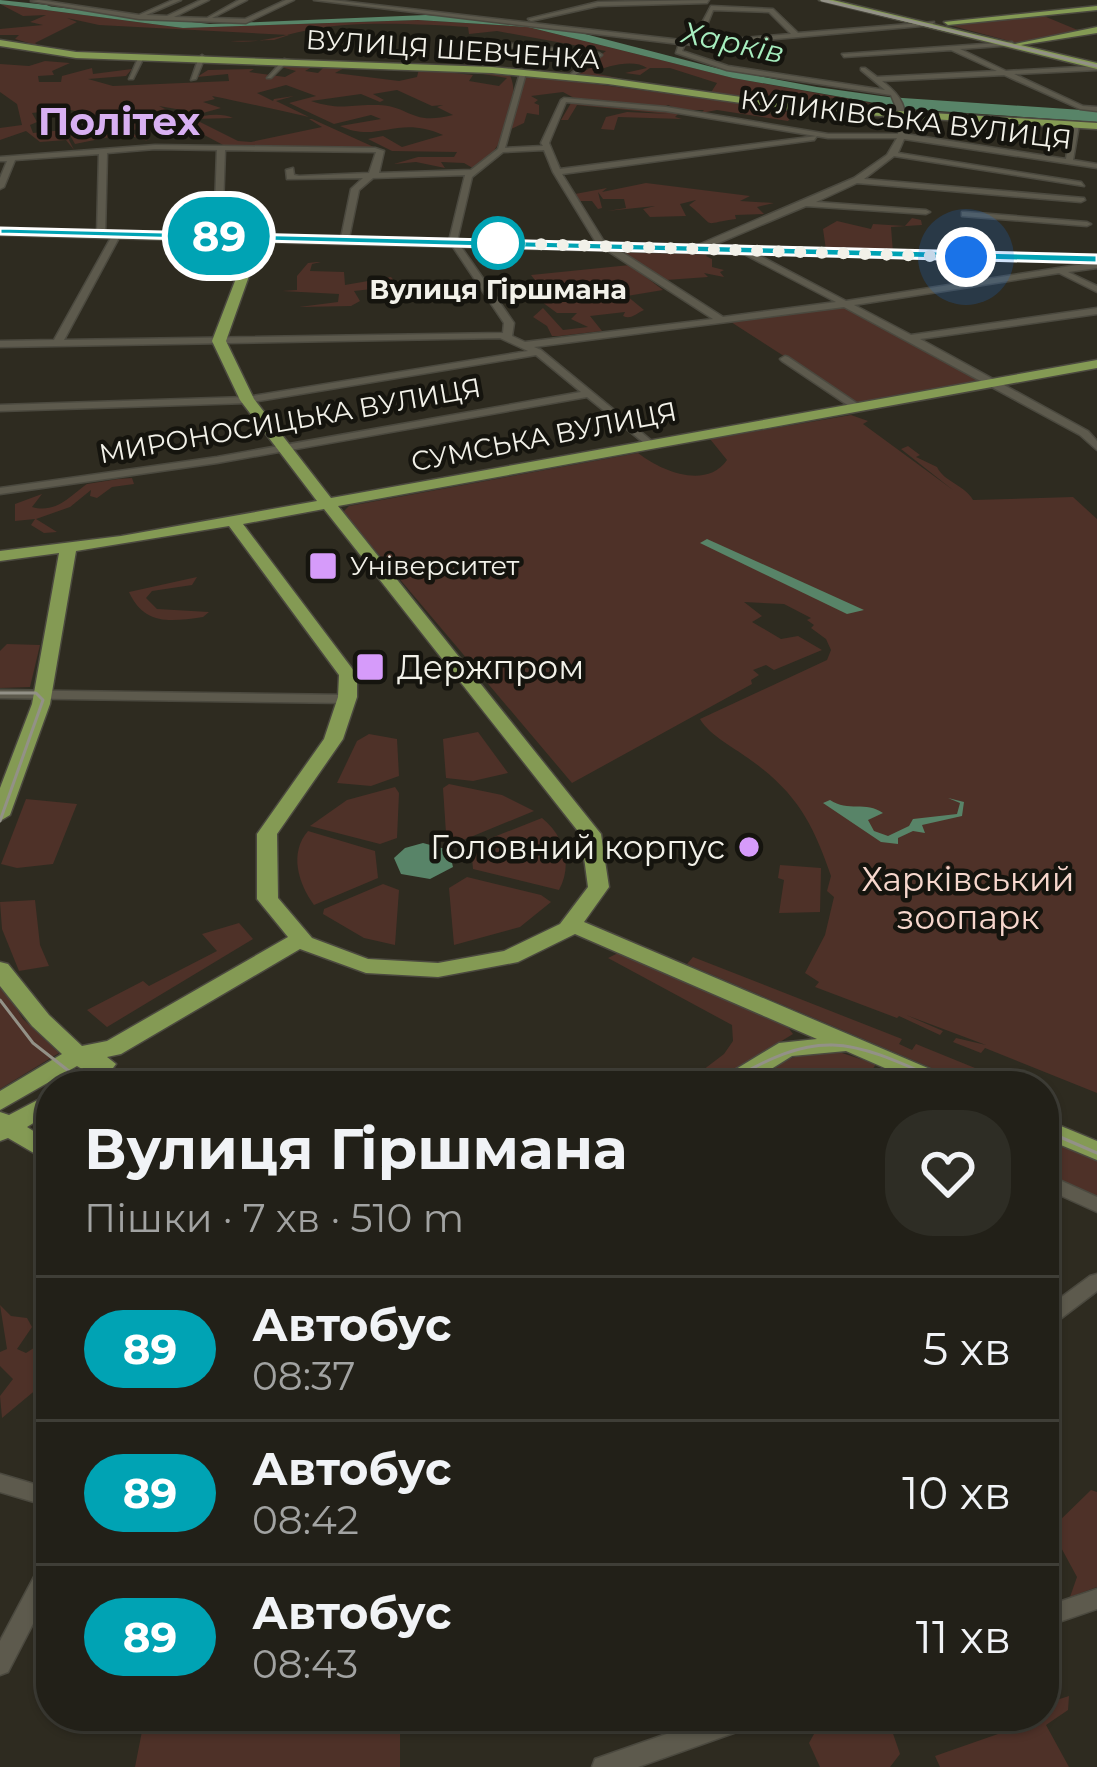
<!DOCTYPE html>
<html lang="uk">
<meta charset="utf-8">
<style>
body{margin:0;font-family:Montserrat,sans-serif;background:#2e2d25;color:#f1f3f6;height:100vh;display:flex;flex-direction:column;font-size:45px;white-space:nowrap}
*{box-sizing:border-box;margin:0}
p{font-size:39px;color:#a2a3a2}
.icon{flex:none;width:66px;height:66px;fill:none;stroke:currentColor;stroke-width:2;stroke-linecap:round;stroke-linejoin:round}
.map{position:relative;flex:1;overflow:hidden}
.drawer{position:absolute;left:36px;top:1071px;width:1023px;height:660px;display:flex;flex-direction:column;background:#222018;border-radius:48px;box-shadow:0 3px 9px #0004,0 0 0 3px #3f3e37}
.drawer>*{flex:none}
.badge{padding:0 24px;border-radius:39px;font-size:42px;line-height:78px}
.you{position:absolute;width:60px;height:60px;margin:-30px;border:9px solid #fff;border-radius:50%;background:#1a73e8;box-shadow:0 0 0 18px #1a73e833}
.map>.badge{position:absolute;translate:-50% -50%;box-shadow:0 0 0 6px #fff}
.round{display:grid;place-items:center;flex:none;width:126px;height:126px;border-radius:48px;background:#2e2d25}
.headline{display:flex;align-items:center;justify-content:space-between;height:204px;padding:0 48px}
h1{font-size:57px;font-weight:700;line-height:90px}
ul{padding:0;list-style:none}
li{display:flex;align-items:center;gap:36px;height:144px;padding:0 48px;border-top:3px solid #3f3e37}
li div{flex:1}
li b{display:block;font-size:45px}
li em{font-style:normal}
li .badge{min-width:132px;font-weight:700;text-align:center}
.map>svg:first-child{display:block}
</style>
<div class="map">
<svg width="1097" height="1767" viewBox="0 0 1097 1767">
<rect width="100%" height="100%" fill="#2e2b20"/>
<g fill="#4e3128" fill-rule="evenodd">
<path d="M0,4L183,28L418,20L528,27L733,78L894,107L831,98L815,107L710,94L717,83L670,68H650L640,75L625,73L647,68C635,59 607,65 593,73L623,79L575,75L593,67L588,64L606,51L497,31L469,34L468,27C421,24 349,20 304,31C281,36 258,44 230,41L274,40L289,35L99,25L67,18L77,22L35,43L39,46L15,39L19,35H0V29L43,25L30,22L46,15L23,16Z"/>
<polygon points="1039,14 1080,31 1017,43 945,24"/>
<path d="M45,61L70,63L52,71L54,75L38,76L39,82H61L62,76L92,68L93,74L132,69L126,76L88,79L113,86L229,81L228,74L197,77L208,70L254,69L249,72L285,77L296,71L281,67L304,64L289,62L319,63L305,71L318,73L328,63L350,65L335,73L399,81L417,77L419,69L473,75L469,81L499,86L507,78L471,72L510,75C522,102 503,149 476,170L464,163L441,162L445,168L416,162L394,164L418,157H454L457,152L392,151L368,139L383,136L402,147L443,135C397,114 378,144 340,126L381,119L371,115L334,124L289,103L316,96L286,85L257,93L273,101L274,99L294,96L276,101L309,117C277,110 247,103 212,96L215,99L203,102L221,108L192,116L193,112L159,106L191,122L189,118C204,116 220,112 233,118L194,119L238,141L251,142L322,127L309,119H312L376,148L227,147L189,127L197,124L181,121L128,131L148,141L124,134L75,144L67,130L91,125L100,130L91,132L93,134L117,131L95,119L98,116L66,109L32,113L37,122L30,125L33,133L64,130L74,150L66,140L40,142L26,131L0,140V128L22,125L17,104L0,92V64L29,66ZM397,90L432,106L443,105L437,107L453,115C410,126 411,106 378,105C349,104 341,111 311,101L361,94L380,102L384,100L373,94Z"/>
<polygon points="533,76 755,105 768,114 797,110 788,121 717,110 701,113 704,110 679,110 668,105 663,107 680,112 675,117 682,119 618,117 614,130 601,129 606,117 627,112 669,114 577,105 568,120 561,120 574,98 563,92 531,96 538,100 534,103 539,105 539,115 527,113 524,123 509,130 524,77"/>
<path d="M646,183L750,196L740,201L774,203L757,207L764,214L735,215L736,219C698,224 719,229 689,205L696,200L680,204L686,216L650,217L643,209L655,206L607,211L626,208L624,199H603L598,192L602,208L598,209L592,201H579L575,194L607,188L602,192Z"/>
<polygon points="912,218 921,220 922,225 891,227 893,253 826,250 823,229 837,221 871,229 873,224 905,226"/>
<polygon points="625,250 709,253 706,256 712,259 712,267 724,270 720,272 724,277 704,273 708,277 666,280 623,254"/>
<polygon points="317,262 321,262 312,264 310,271 344,272 345,285 391,277 395,282 385,284 397,291 379,296 372,289 354,291 360,301 351,306 299,307 338,302 339,294 282,291 297,290 297,276 308,263"/>
<path d="M630,265L663,290L627,296L644,310C637,313 631,320 623,316L625,312L590,316L602,331L559,336H552L547,326L533,317L543,308L563,330L588,327L571,319L577,313H557L542,302L547,296L531,275Z"/>
<polygon points="845,306 854,313 983,381 857,403 731,322"/>
<path d="M851,415L868,421L863,424L953,490L901,449L908,446L920,455L916,457L937,467C944,482 965,485 973,500L1073,497L1097,519V1093L985,1048L981,1053L953,1042L956,1038L986,1045L906,1015L943,1031L940,1035L899,1016L897,1018L815,987L819,982L805,973L825,935L834,897L827,891L831,876C814,827 799,795 752,761C735,748 710,736 700,719L827,660L831,650L826,639L811,628L814,625L807,620L811,618L784,604L744,602L762,616L752,622L781,639L798,636L822,650L774,670L766,665L753,670L759,675L751,680L752,684L572,783L343,512L349,506L638,453C661,471 706,490 727,460L710,439Z"/>
<path d="M118,479L132,478L134,484L112,487L97,498L90,496L91,490L70,507L36,519L57,532L44,533L31,525L35,519L15,521V504L42,494L32,507C57,514 71,495 87,484Z"/>
<path d="M197,577L192,585L152,591L146,598L157,609L209,612L203,617C169,622 144,625 129,592Z"/>
<polygon points="7,644 40,645 30,687 0,688 0,651"/>
<polygon points="478,732 508,773 473,781 446,778 443,739"/>
<polygon points="369,734 397,739 399,776 371,786 337,783 357,741"/>
<polygon points="449,784 502,795 534,811 461,841 446,833 443,788"/>
<polygon points="395,787 399,793 397,838 380,844 310,826 347,800"/>
<polygon points="26,799 77,804 53,864 17,868 1,864"/>
<path d="M542,818C564,836 573,864 559,890L473,869L471,846Z"/>
<path d="M308,831L375,851L378,878L314,905C298,883 289,853 308,831Z"/>
<polygon points="780,865 821,868 820,912 779,913 784,880 778,878"/>
<polygon points="467,877 541,895 551,902 520,927 454,945 449,888"/>
<polygon points="383,884 399,890 395,945 364,938 323,914 324,909"/>
<polygon points="35,900 40,945 49,966 19,971 2,929 0,902"/>
<polygon points="239,923 253,939 107,1027 87,1010 143,981 149,986 217,951 202,934"/>
<polygon points="618,953 787,1026 793,1034 708,1086 682,1086 724,1054 733,1041 732,1025 608,958"/>
<polygon points="693,957 902,1039 899,1044 912,1050 916,1044 1019,1086 974,1086 687,964"/>
<polygon points="0,983 23,1019 59,1053 0,1089"/>
<polygon points="807,1053 842,1053 876,1064 862,1086 741,1086 780,1062"/>
<polygon points="1044,1137 1097,1160 1097,1199 1044,1173"/>
<polygon points="0,1305 11,1316 27,1318 32,1327 17,1349 26,1353 51,1337 51,1404 38,1388 2,1418 0,1396 13,1379 0,1366 0,1352 7,1349"/>
<polygon points="1091,1490 1097,1492 1097,1587 1070,1597 1077,1577 1051,1529"/>
<polygon points="1069,1696 1068,1710 1046,1725 1069,1767 940,1767 935,1756 1018,1727 1026,1716 1044,1716 1044,1704"/>
<path d="M58,1716H400V1767H135L143,1726L115,1719C98,1732 74,1728 58,1716Z"/>
<polygon points="802,1716 887,1716 900,1754 890,1767 820,1767 809,1743 814,1734"/>
</g>
<g fill="#588468">
<polygon points="0,1 210,24 426,15 497,19 562,28 716,68 817,87 888,97 1097,111 1097,122 909,109 733,78 528,27 418,20 183,28 0,4"/>
<polygon points="707,539 864,610 847,614 700,543"/>
<path d="M948,798L964,802L962,816L922,825L925,833L913,831L898,838V844L881,842L823,803L830,800C848,812 866,801 883,813L868,820L874,831L888,836L909,826L913,819L957,814L960,803Z"/>
<polygon points="423,843 449,850 453,867 430,879 401,874 394,858 405,848"/>
</g>
<g fill="none" stroke-linecap="round" stroke-linejoin="round">
<polygon fill="#588468" fill-rule="evenodd" points="0,0 47,5 51,7 47,9 0,3"/>
<defs>
<g id="minor">
<polygon points="39,0 139,15 173,0 181,0 146,15 167,16 201,0 209,0 174,17 207,18 239,0 247,0 212,18 245,19 286,0 294,0 246,23 139,19 31,1"/>
<path d="M314,0H332L681,40L702,23L711,6L773,9L798,33L934,22L932,25L699,46L685,44L682,51L728,66L885,90L861,70V68H865L877,77L997,71L951,50L844,57L842,54L1012,42L1014,45L960,49L1006,71L1097,66V70L1014,74L1083,106L1097,107V111L1080,109L1004,75L882,81C903,97 907,107 905,134L1066,159L1071,125L1075,123L1079,125L1073,160L1097,164V168L904,139L898,153L1081,182L1084,186L894,156L864,179L1084,198L1085,200L1081,202L857,183L816,202L926,210L930,212L926,214L806,206L697,252L694,251V247L714,238L854,178L887,155L897,138H828L666,111L566,102L549,143L560,169L817,136L814,140L562,174L603,240L723,317L836,302L742,253V249L745,248L846,301L1097,262V268L1068,272L1097,286V292L1059,273L854,305L911,335L1097,308V314L920,339L1088,431L1097,441V450L1080,435L844,307L534,347L541,350L653,442V446L649,447L587,397L217,463L0,494V488L217,457L581,392L536,355L247,403L0,411V405L247,397L528,351L500,338L0,347V341L54,340L113,234L117,232L121,234L64,340L503,333L504,323L449,241L465,175L373,178L359,190L349,238L345,240L341,238L351,189L363,178L287,179L286,170L293,168L294,175L299,176L369,173L376,152L225,150L222,236L218,238L214,236L217,150L155,149L107,153L105,234L101,236L97,234L99,154L15,160L4,187L0,189V178L7,161H0V157L155,145L375,148L384,151L379,173L471,170L498,149L520,73L523,71L526,73L505,148L543,146L541,143L561,100L564,98L666,107L828,134H898V112L891,95L727,70L676,53L679,44ZM713,10L769,12L791,34L699,42L688,41L707,25ZM544,150L553,172L597,244L713,319L525,342L512,336L514,323L457,241L472,177L503,152Z"/>
<polygon points="709,0 707,3 598,6 531,21 528,19 598,2"/>
<polygon points="483,41 599,53 602,55 570,79 568,76 593,56 481,44"/>
<polygon points="202,55 205,57 196,79 191,80 199,57"/>
<polygon points="139,56 144,57 133,79 129,79"/>
<polygon points="284,59 289,60 271,78 267,78"/>
<polygon points="965,212 1087,222 1091,224 1087,226 962,216 962,212"/>
<polygon points="785,356 788,357 861,406 852,408 782,361 780,359"/>
<polygon points="0,690 348,695 355,699 348,703 0,698"/>
<polygon points="1044,1173 1097,1197 1097,1212 1044,1188"/>
<polygon points="1097,1274 1097,1291 1051,1326 1044,1329 1044,1310 1090,1276"/>
<polygon points="0,1474 51,1489 51,1507 0,1492"/>
<polygon points="51,1557 51,1589 8,1672 0,1675 0,1641 43,1560"/>
<polygon points="1097,1589 1097,1609 1044,1627 1044,1607"/>
<polygon points="718,1716 763,1716 759,1724 638,1767 592,1767 595,1759"/>
</g>
<g id="major">
<polygon points="819,0 833,0 1015,44 1097,27 1097,33 1021,45 1097,63 1097,69"/>
<polygon points="1097,6 1097,10 948,25 944,22"/>
<polygon points="0,40 76,52 492,67 608,78 798,105 1097,123 1097,129 798,111 608,84 492,73 76,58 0,46"/>
<path d="M0,229L1097,255V263L261,242L226,341L254,399L331,498L1097,360V368L338,506L601,834L609,887L584,922L956,1080L960,1086H926L846,1051L792,1056L744,1086H714L718,1080L779,1043L817,1039L575,934L518,962L438,977L366,973L300,949L121,1054L107,1057L116,1064L113,1068L138,1086H108L99,1081L93,1086H65L82,1069L77,1066L0,1110V1091L62,1054L32,1026L0,986V962L8,964L49,1015L82,1046L107,1041L288,937L257,899V834L324,739L338,697L339,675L229,526L76,551L50,704L10,815L0,821V788L32,704L59,553L0,561V551L121,536L317,501L240,400L212,341L250,242L0,235ZM324,509L581,835L588,887L560,924L504,951L438,963L368,959L312,938L278,898L277,834L343,739L357,697V675L243,524Z"/>
<polygon points="51,1093 51,1112 27,1127 51,1142 51,1163 8,1138 0,1141 0,1112 9,1115"/>
<polygon points="1044,1119 1097,1141 1097,1160 1044,1138"/>
</g>
</defs>
<use href="#minor" stroke="#4b493f" stroke-width="3"/>
<use href="#major" stroke="#4b493f" stroke-width="3"/>
<use href="#minor" fill="#5d5a4d" fill-rule="evenodd"/>
<use href="#major" fill="#849a54" fill-rule="evenodd"/>
<g stroke="#939187" stroke-width="3">
<polyline points="822,0 1097,66"/>
<polyline points="0,693 36,693 43,700 0,821"/>
<polyline points="0,1000 33,1043 88,1086"/>
<path d="M722,1086C823,1023 850,1040 953,1086"/>
<polyline points="1044,1130 1097,1153"/>
</g>
</g>
<polygon fill="#00a3b4" stroke="#fff" stroke-width="3" points="0,228 1097,255 1097,263 0,234"/>
<g fill="none" stroke-linecap="round" stroke-linejoin="round">
<polyline stroke="#f2f1e9" stroke-width="12" stroke-dasharray="0 21.6" points="498,243 966,257"/>
</g>
<circle fill="#fff" stroke="#00a3b4" stroke-width="6" cx="498" cy="243" r="24"/>
<g fill="#d69bfa" stroke="#15140e" stroke-width="4.5">
<rect x="308" y="551" width="30" height="30" rx="6"/>
<rect x="355" y="652" width="30" height="30" rx="6"/>
<circle cx="749" cy="847" r="12"/>
</g>
<g text-anchor="middle" stroke-width="9" stroke-linejoin="round" paint-order="stroke">
<g font-size="27" fill="#f2f1e9" stroke="#15140e">
<text transform="translate(453 50) rotate(4)" y="9">ВУЛИЦЯ ШЕВЧЕНКА</text>
<text transform="translate(906 120) rotate(7)" y="9">КУЛИКІВСЬКА ВУЛИЦЯ</text>
<text transform="translate(290 421) rotate(-10)" y="9">МИРОНОСИЦЬКА ВУЛИЦЯ</text>
<text transform="translate(544 437) rotate(-11)" y="9">СУМСЬКА ВУЛИЦЯ</text>
</g>
<g font-size="27" font-weight="bold" fill="#f2f1e9" stroke="#15140e">
<text x="498" y="299">Вулиця Гіршмана</text>
</g>
<g font-size="27" fill="#f2f1e9" stroke="#15140e" text-anchor="start">
<text x="350" y="575">Університет</text>
</g>
<g font-size="30" font-style="italic" fill="#a7eebf" stroke="#15140e">
<text transform="translate(733 43) rotate(12)" y="10">Харків</text>
</g>
<g font-size="33" fill="#f2f1e9" stroke="#15140e" text-anchor="start">
<text x="397" y="679">Держпром</text>
<text x="725" y="859" text-anchor="end">Головний корпус</text>
</g>
<g font-size="33" fill="#f7d7cd" stroke="#15140e">
<text x="968" y="891">Харківський<tspan x="968" dy="38">зоопарк</tspan></text>
</g>
<g font-size="39" font-weight="bold" fill="#d8b0f2" stroke="#15140e">
<text x="119" y="135">Політех</text>
</g>
</g>
</svg>
<div class="you" style="left:966px;top:257px"></div>
<b class="badge" style="left:219px;top:236px;background:#00a3b4;color:#fff">89</b>
<section class="drawer">
<div class="headline"><div><h1>Вулиця Гіршмана</h1><p>Пішки · 7 хв · 510 m</p></div><a class="round"><svg class="icon" aria-label="heart" viewBox="0 0 24 24"><path d="M12 20l-8-8c-3-5 5-10 8-4 3-6 11-1 8 4z"/></svg></a></div>
<ul>
<li><span class="badge" style="background:#00a3b4;color:#fff">89</span><div><b>Автобус</b><p>08:37</p></div><em>5 хв</em></li>
<li><span class="badge" style="background:#00a3b4;color:#fff">89</span><div><b>Автобус</b><p>08:42</p></div><em>10 хв</em></li>
<li><span class="badge" style="background:#00a3b4;color:#fff">89</span><div><b>Автобус</b><p>08:43</p></div><em>11 хв</em></li>
</ul>
</section>
</div>
